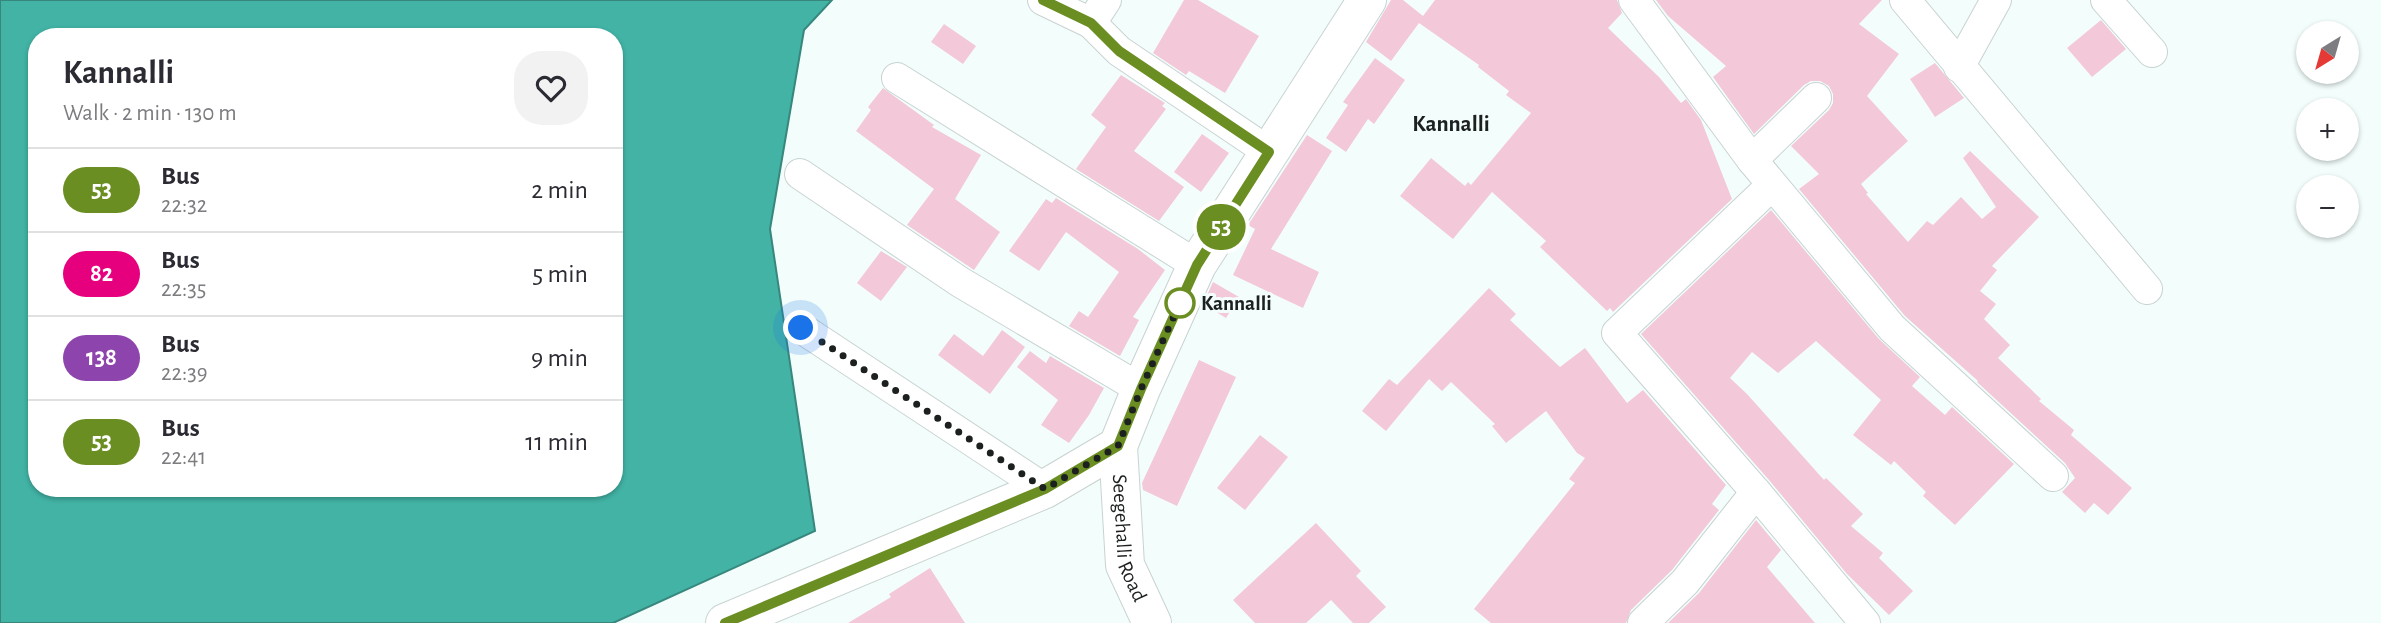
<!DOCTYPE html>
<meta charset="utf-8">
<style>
body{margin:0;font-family:"Alegreya Sans",sans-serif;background:#f2f2f3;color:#2b2b33;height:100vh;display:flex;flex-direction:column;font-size:26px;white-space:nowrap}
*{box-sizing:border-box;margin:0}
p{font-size:23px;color:#7c7c81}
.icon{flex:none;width:38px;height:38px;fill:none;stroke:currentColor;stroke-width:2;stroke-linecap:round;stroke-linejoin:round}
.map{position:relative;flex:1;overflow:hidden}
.sheet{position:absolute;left:28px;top:28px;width:595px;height:469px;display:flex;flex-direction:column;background:#fff;border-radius:28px;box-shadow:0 2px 5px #0004}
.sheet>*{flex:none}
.badge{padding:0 14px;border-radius:23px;font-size:24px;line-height:46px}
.needle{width:46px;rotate:217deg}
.tools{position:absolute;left:2296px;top:21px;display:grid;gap:14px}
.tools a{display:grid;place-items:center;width:63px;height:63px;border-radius:50%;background:#fff;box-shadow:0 2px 5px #0004;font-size:35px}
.you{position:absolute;width:35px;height:35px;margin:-18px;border:5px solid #fff;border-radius:50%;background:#1a73e8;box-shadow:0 0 0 10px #1a73e833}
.map>.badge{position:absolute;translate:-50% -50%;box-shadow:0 0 0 4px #fff}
.round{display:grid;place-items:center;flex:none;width:74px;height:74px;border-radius:28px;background:#f2f2f3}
.summary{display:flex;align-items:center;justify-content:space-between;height:119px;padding:0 35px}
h1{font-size:33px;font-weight:600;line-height:52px}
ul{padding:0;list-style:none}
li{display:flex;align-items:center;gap:21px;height:84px;padding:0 35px;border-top:2px solid #e1e1e2}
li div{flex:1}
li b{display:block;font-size:26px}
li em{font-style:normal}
li .badge{min-width:77px;font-weight:700;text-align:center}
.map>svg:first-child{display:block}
</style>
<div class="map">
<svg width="2381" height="623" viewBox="0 0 2381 623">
<rect width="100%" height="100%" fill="#f3fefc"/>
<path fill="#42b3a5" stroke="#37877d" stroke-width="2" fill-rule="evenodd" d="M0,0H832L804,30L770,229L815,531L613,623H0ZM37,37H614V488H37Z"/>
<g fill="#f3c8d8">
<polygon points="1184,0 1198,0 1259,36 1225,93 1189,71 1186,75 1153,53"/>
<polygon points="1391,0 1403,0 1423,16 1435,0 1617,0 1622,13 1608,28 1659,77 1681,103 1686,99 1701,120 1732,199 1613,312 1610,308 1607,311 1540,247 1546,241 1492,192 1453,239 1400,196 1431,158 1465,186 1468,182 1471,185 1531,113 1506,95 1509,91 1478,67 1479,65 1419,23 1391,61 1366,42"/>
<polygon points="1656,0 1882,0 1859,24 1899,54 1867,96 1908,141 1861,184 1868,193 1866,194 1908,242 1927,221 1933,225 1961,197 1982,219 1996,207 1963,158 1970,151 2039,217 1992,266 1997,270 1980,291 1996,304 1984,319 2010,345 1998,358 2041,399 2039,401 2074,430 2071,435 2132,488 2108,515 2094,503 2085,513 2062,492 2075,478 2065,463 1977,382 1978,381 1905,316 1799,189 1819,174 1791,146 1829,110 1833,103 1833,94 1829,86 1820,81 1811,81 1804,85 1754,134 1713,77 1726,66 1668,16"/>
<polygon points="2101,20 2126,49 2092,77 2067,48"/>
<polygon points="944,24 976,46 963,64 931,42"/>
<polygon points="1375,58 1405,80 1374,124 1368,119 1346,152 1326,138 1348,105 1343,102"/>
<polygon points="1935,63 1964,98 1935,117 1910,79"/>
<polygon points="1121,75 1165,103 1162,106 1166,109 1134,151 1184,187 1159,221 1076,169 1106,127 1091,115"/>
<polygon points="883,88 934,125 932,127 981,155 955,199 1000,232 974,270 907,225 934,189 856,131 871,110 868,107"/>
<polygon points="1202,134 1229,153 1201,192 1174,172"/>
<polygon points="1307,135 1332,151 1271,249 1319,272 1303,308 1233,275 1255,229 1248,225"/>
<polygon points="1056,198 1138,249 1165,270 1133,317 1139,320 1120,356 1069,326 1079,311 1088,317 1119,272 1066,232 1039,271 1009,251 1046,199 1052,203"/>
<polygon points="1771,210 1879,339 1920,377 1912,386 1945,415 1952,407 2014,464 1955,525 1923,496 1926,492 1894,461 1891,465 1853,435 1881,400 1816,341 1778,373 1752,352 1730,378 1747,394 1824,480 1826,478 1863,514 1851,526 1883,553 1879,558 1913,591 1889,615 1847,574 1769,480 1641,334"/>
<polygon points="881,251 907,267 881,301 857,283"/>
<polygon points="1213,282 1239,297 1226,318 1203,304"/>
<polygon points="1489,288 1516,314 1510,320 1560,367 1585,348 1627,403 1643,390 1726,485 1712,504 1719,510 1672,570 1631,610 1626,623 1491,623 1474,609 1575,483 1569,479 1585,458 1577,453 1546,411 1506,443 1492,426 1495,424 1451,382 1442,391 1429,379 1386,431 1362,411 1389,379 1397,385"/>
<polygon points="1002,330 1025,347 990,394 938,355 954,334 983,356"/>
<polygon points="1030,351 1046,363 1050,356 1104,388 1089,415 1069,443 1041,425 1058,400 1017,367"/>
<polygon points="1199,360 1236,377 1177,506 1143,490 1142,483"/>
<polygon points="1260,435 1288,457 1245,510 1217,488"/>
<polygon points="1756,520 1781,550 1767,567 1815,623 1668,623 1699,593"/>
<polygon points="1316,523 1361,571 1356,576 1386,607 1369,623 1353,623 1331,600 1306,623 1255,623 1233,600"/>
<polygon points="930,568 965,623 848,623 891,597 889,594"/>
</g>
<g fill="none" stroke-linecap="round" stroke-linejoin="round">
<defs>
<g id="minor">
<polyline points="1043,0 1091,23 1119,51 1269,152"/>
<polyline points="1634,0 1752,160 1892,328 2053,476"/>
<polyline points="1905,0 2147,289"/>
<polyline points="2106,0 2152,52"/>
<polyline points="1091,23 1106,0"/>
<polyline points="1959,67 1996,0"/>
<polyline points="897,78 1197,265"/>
<polyline points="1752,160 1816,98"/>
<polyline points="800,174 960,282 1141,389"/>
<polyline points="1772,185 1617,333 1756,492 1865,623"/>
<polyline points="801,328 1045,489"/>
<polyline points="1643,623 1685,582 1756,492"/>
</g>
<g id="tertiary">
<path id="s1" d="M1118,446L1125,565L1152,623"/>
<polyline points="725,623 1045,489 1118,446 1141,389 1197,265 1367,0"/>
</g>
</defs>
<use href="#minor" stroke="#c8d3d1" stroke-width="32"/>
<use href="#tertiary" stroke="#c8d3d1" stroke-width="40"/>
<use href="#minor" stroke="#fff" stroke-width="30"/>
<use href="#tertiary" stroke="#fff" stroke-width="38"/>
</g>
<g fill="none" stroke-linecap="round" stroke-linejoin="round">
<defs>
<polyline id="line" points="725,623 1045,489 1118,446 1141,389 1197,265 1269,152 1119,51 1091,23 1043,0"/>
</defs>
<use href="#line" stroke="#fff" stroke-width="16"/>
<use href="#line" stroke="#6b8e23" stroke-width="10"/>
<polyline stroke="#1c201f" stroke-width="7" stroke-dasharray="0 12.6" points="801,328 1045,489 1118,446 1141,389 1180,303"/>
</g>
<circle fill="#fff" stroke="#6b8e23" stroke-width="3.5" cx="1180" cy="303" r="14"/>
<g text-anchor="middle" stroke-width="6" stroke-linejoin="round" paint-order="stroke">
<g font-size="21" font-weight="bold" fill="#1c201f" stroke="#f3fefc" text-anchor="start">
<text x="1201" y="310">Kannalli</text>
</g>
<g font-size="21" fill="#1c201f" stroke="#f3fefc">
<text dy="7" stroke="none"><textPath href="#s1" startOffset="93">Seegehalli Road</textPath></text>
</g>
<g font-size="23" font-weight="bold" fill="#1c201f" stroke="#f3fefc">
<text x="1451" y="131">Kannalli</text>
</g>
</g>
</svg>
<div class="tools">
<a><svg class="needle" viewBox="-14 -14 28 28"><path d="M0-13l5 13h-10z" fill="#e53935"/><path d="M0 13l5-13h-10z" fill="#7c7c81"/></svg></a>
<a>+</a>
<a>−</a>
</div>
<div class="you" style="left:801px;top:328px"></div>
<b class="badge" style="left:1221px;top:227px;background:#6b8e23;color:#fff">53</b>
<section class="sheet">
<div class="summary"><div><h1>Kannalli</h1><p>Walk · 2 min · 130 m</p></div><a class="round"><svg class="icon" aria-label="heart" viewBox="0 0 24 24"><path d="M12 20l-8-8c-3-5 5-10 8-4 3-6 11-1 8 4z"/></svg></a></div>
<ul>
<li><span class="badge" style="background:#6b8e23;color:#fff">53</span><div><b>Bus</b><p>22:32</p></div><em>2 min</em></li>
<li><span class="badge" style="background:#e6007e;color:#fff">82</span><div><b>Bus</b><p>22:35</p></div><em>5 min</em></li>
<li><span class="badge" style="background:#8e44ad;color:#fff">138</span><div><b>Bus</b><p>22:39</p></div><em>9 min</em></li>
<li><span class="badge" style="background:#6b8e23;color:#fff">53</span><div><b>Bus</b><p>22:41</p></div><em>11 min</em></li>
</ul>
</section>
</div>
